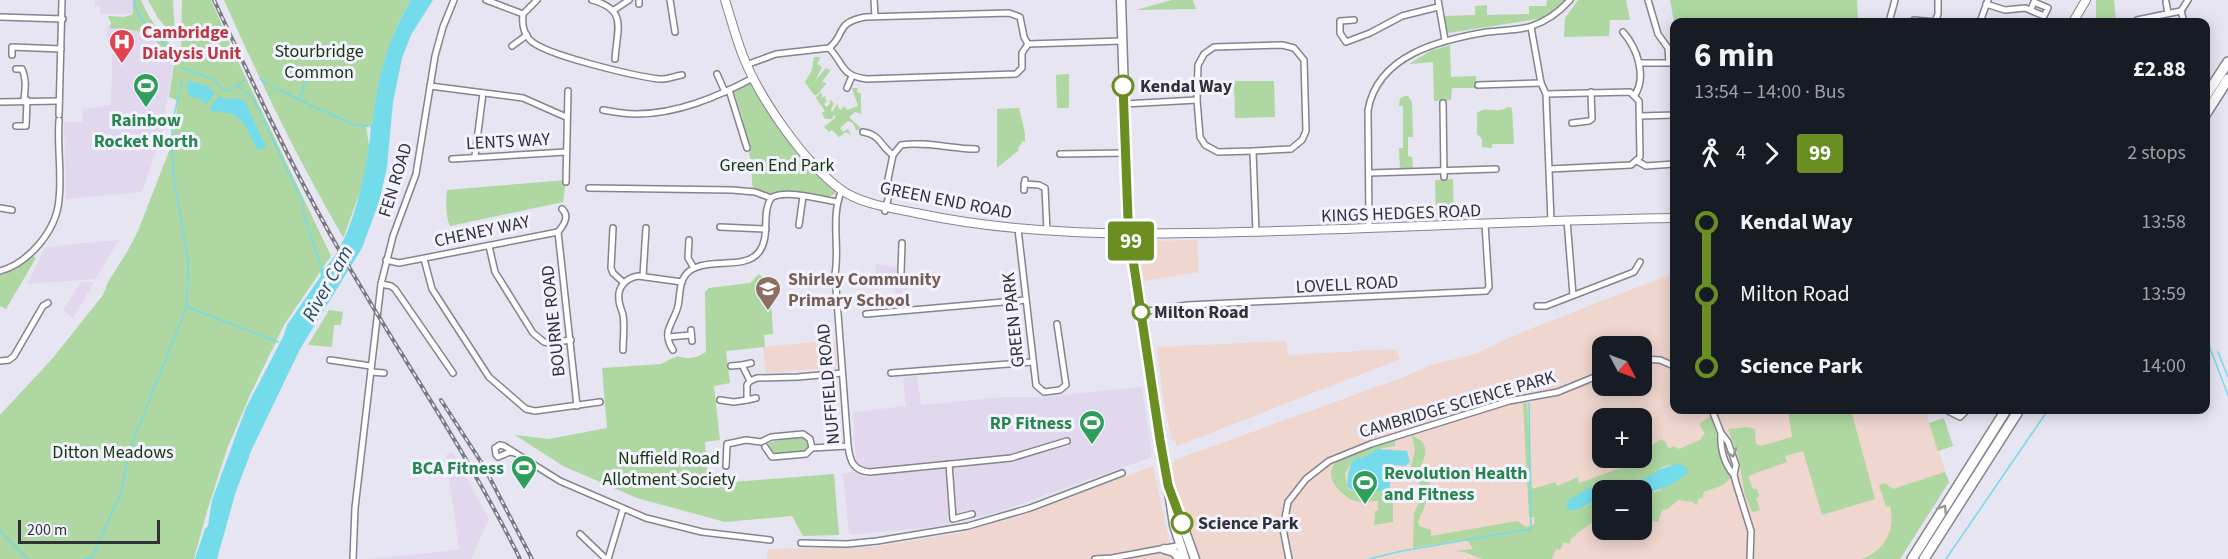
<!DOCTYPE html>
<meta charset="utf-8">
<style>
body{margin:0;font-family:"Source Sans 3",sans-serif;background:#20242c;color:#f1f3f6;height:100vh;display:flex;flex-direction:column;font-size:22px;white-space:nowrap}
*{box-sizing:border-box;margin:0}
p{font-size:20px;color:#9ea1a6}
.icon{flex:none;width:33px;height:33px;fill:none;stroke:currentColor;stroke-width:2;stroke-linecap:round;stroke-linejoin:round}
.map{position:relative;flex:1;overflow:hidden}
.drawer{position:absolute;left:1670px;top:18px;width:540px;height:396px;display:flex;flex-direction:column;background:#171b24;border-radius:12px;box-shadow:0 3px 15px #0003}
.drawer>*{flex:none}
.badge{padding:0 12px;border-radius:4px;font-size:21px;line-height:39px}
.needle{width:39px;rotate:131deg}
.buttons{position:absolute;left:1592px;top:336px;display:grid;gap:12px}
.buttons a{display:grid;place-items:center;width:60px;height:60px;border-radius:12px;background:#171b24;box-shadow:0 3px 15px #0003;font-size:30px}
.scale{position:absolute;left:18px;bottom:15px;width:142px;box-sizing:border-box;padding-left:6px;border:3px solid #323136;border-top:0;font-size:16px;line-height:21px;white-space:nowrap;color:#323136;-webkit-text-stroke:4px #f3f2ff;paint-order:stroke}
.map>.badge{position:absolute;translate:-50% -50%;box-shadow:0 0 0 3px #fff}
.legs{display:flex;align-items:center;gap:9px;height:66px;padding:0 24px;font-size:20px}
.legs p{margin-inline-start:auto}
.headline{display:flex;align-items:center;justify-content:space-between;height:102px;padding:0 24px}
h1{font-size:33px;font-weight:700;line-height:45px}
ul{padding:0 24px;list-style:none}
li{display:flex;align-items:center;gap:21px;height:72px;font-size:22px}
li i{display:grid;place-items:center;width:9px;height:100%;margin:0 8px;background:currentColor}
li i::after{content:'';width:15px;height:15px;margin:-8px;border:4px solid;border-radius:50%;background:#171b24}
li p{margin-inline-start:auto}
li:first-child i{background:linear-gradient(#0000 50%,currentColor 0)}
li:last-child i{background:linear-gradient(currentColor 50%,#0000 0)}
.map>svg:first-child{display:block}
</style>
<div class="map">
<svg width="2228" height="559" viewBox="0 0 2228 559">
<rect width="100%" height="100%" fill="#e6e5f1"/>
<g fill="#efd6ce" fill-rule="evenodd">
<polygon points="1197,240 1199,272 1144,281 1140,253 1150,241"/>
<path d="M1674,273V410H1925L1949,482L1900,559H1201L1190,533L1187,515L1175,489L1171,471L1175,460L1404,377L1431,365L1475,354L1522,332ZM1602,346H1641V386H1602ZM1602,418H1641V458H1602ZM1602,490H1641V530H1602Z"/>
<polygon points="835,340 837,367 766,373 763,347"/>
<polygon points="1286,341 1288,355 1396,349 1400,359 1177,446 1175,440 1172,441 1164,404 1157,347"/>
<polygon points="1153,466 1173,559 767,559 768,549 873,547 960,533 1017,517"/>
</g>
<g fill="#e1d8ed">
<polygon points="95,0 134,0 134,14 100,14 100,6 95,6"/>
<polygon points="107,26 144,27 173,65 161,137 142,192 66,199 64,122 82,122 83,109 111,105 113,37 106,37"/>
<polygon points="119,240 95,279 27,284 45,248 73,244"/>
<polygon points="876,264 905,269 909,307 900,307 900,294 895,294 894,278 875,275"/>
<polygon points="81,282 94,282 73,318 63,310"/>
<polygon points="917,376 921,405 1006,397 1040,397 1142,387 1152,457 992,514 933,527 849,535 843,474 851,472 856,463 853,412 906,406 903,377"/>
<polygon points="453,453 489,519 471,559 366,559 459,550 446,455"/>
</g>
<g fill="#aed7a1">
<path d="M133,0H141C150,21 163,39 181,54L182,0H211L235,55L331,256L284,325L250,395L227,449L207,511L194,559H0V415L52,359L103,295L108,282L127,252L138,231L171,146L178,101L169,97L174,64C150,31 149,31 109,28L111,23L108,16L124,17L133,14Z"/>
<polygon points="148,0 173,0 175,38 158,18"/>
<path d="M224,0H411C387,40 378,79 372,125L366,126L369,146L363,184L344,236L343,237C298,160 260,81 224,0Z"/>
<polygon points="1172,0 1193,0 1196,9 1136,10"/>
<polygon points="1547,0 1566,0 1556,12 1544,18 1449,33 1445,29 1442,16 1475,15 1475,6 1487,5 1487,15 1529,14 1529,6 1546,6"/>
<polygon points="1578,0 1626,0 1630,20 1610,20 1609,36 1564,37 1565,18"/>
<polygon points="1670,0 1857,0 1858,22 1674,22"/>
<polygon points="2096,0 2114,0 2116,22 2096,22"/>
<polygon points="1450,45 1451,77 1476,76 1476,88 1452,88 1451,100 1434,101 1433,62 1409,64 1430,51"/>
<polygon points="814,57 821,57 817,64 822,67 815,81 826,68 829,70 832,68 822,82 827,83 817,95 814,95 805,82 812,70"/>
<polygon points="1069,74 1069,108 1057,108 1056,75"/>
<polygon points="1234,81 1274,81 1275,117 1235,118"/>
<polygon points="750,83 789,137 836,189 835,194 826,198 780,192 770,194 753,190 749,149 741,121 743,119 734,92 734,89"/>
<polygon points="852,88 858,88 857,92 861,94 861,114 855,112 849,117 863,130 856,130 853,123 848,121 840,128 843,132 848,129 851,135 846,132 839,137 832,130 829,132 824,127 836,117 834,115 832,119 825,119 822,113 825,111 816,98 821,92 822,96 820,98 829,95 825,97 826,101 828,100 824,104 826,107 830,104 830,99 834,104 831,109 832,112 838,103 838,108 841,110 844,106 847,110 858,106"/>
<polygon points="1405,96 1408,96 1412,102 1413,137 1408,137 1408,156 1412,157 1413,168 1400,168 1399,148 1403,148 1403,106 1399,106 1400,98"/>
<path d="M1508,107L1512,108L1514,144H1492V148L1482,147V139L1477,134V113C1486,106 1498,114 1508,107Z"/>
<polygon points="1019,108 1025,133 1025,142 1023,141 1018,148 1019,150 997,168 997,109"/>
<polygon points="1453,179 1454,219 1436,220 1435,180"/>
<path d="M566,180L563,202L450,226C445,214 446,202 447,190Z"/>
<polygon points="33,256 36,258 6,309 0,306 0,272 22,265"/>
<path d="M759,274L770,284L773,334L764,335L765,347L726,351L730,383L714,386L720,440L705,442L708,484L834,474L839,535L803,536L792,516L725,522L637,498L563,466L515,435L549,439L607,428L602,368L661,364L677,356C687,360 697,358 706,352L705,292L709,288L750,283Z"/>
<polygon points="329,310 343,312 341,325 334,325 332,347 308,345"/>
<path d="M1527,402L1532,489L1556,482L1557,486L1578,477L1579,483C1595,478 1610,471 1625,467L1631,458L1642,462L1651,446L1661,439L1666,442L1667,447L1671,448L1674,446L1679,449L1702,439L1701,437L1705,434L1699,424L1711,416C1719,437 1722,457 1731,478L1723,485L1704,492L1702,498L1698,499L1697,505L1694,504V502L1678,500L1668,509L1662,510L1658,522L1641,520V493L1659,491L1686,468C1660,456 1653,480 1632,486C1618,489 1603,488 1589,488L1584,507L1602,498V520C1589,522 1580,531 1570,540L1571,542L1569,544L1564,542L1560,550L1556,549L1552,559H1482L1464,552L1454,551L1473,549L1467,539L1413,548L1414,513L1418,505L1419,478L1424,473L1430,478C1429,494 1426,506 1418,521L1419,526L1431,530V536L1517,521L1526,527L1535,524L1534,517H1529L1523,404Z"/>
<polygon points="1788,410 1851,410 1875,499 1822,515 1803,451 1785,456 1787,462 1748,476 1753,489 1757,489 1759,496 1756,498 1760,510 1752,512 1745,495 1738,455 1728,429 1747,427 1755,429 1756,444 1761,446 1792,437"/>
<polygon points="1944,418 1953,446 1938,451 1929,423"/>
<path d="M1412,435C1434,445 1424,460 1416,475L1411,467L1415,450Z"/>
<polygon points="795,437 806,438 809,448 807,452 774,456 768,443"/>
<path d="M1395,440V446L1382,448L1365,457L1354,459L1345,473L1347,487L1350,491L1354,489L1357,491L1390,489L1393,494V522L1374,525L1375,511H1378V501C1370,501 1356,503 1350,499C1332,488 1321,469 1345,455C1359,447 1380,443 1395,440Z"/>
<path d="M1945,472L1949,482L1900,559H1862C1884,551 1896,530 1890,506L1886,507L1879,485L1885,483L1893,489Z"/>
</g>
<g fill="#74dbeb">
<path d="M411,0H433L411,35L402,58L393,102L387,167L379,202L362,248L300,349L252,449L236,491L217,559H195L205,529L208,526L212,500L246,408L284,335L287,325L321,276L320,271C352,251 368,164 371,127H368L372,125C379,73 385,46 411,0Z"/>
<polygon points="189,81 207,86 215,93 207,104 200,99 189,96 187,85"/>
<path d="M219,96C228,101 238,96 245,101L266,147L257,150C251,138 244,118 231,114C225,112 217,112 211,111L210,108Z"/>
<path d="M1378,449L1407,451L1410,462L1405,466L1395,465L1397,474C1391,476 1389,484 1390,489L1361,494L1357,493L1354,489L1351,490L1347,486C1348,476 1348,468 1354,459L1365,457Z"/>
<path d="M1678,463L1687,468L1688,472C1673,486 1661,490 1641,493V490H1602V498L1576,510H1567V501L1589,488L1635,485L1658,470Z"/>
</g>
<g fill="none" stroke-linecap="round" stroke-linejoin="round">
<g stroke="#74dbeb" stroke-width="1.5">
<path d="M134,0C138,24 153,28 166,46C169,51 172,57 175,63"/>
<polyline points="181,67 214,80 224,90 229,91 245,80"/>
<polyline points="260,79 268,84"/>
<polyline points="237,86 253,98 304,205"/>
<polyline points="272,87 352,124 368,126"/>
<polyline points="299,98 307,80"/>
<polyline points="303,211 322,270"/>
<polyline points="187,307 278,342"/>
<polyline points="2205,335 2228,395"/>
<polyline points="2218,352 2228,377"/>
<polyline points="1526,376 1526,390"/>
<polyline points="0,530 28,559"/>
<polyline points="84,559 92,558 122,490 128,456 136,434 187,306 188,261 173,173 172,124 182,81"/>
<polyline points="1369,559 1402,551 1531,529 1529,403"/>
<polyline points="1946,559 2048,410"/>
</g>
<defs>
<g id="street">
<polyline points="486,0 523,14"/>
<path d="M537,0L523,14C522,23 523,33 530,40C544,55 635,76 659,79C666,80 674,76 682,75"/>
<path d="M592,0C628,10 617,28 615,59"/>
<polyline points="670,0 675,32"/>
<polyline points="874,0 875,16"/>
<polyline points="1438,0 1445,40"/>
<polyline points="2166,2 2168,13"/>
<polyline points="639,4 639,0"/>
<polyline points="1986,4 2005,10 2025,8 2044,16 2048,8 2034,2 2031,9"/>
<polyline points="614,10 629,0"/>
<polyline points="2181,11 2188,0"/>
<polyline points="2181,11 2184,22"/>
<polyline points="0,17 63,19"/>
<polyline points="1354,20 1340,21 1340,33 1346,42 1370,33 1402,16 1438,7"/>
<polyline points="1914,20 1935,22 1938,14 1938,0"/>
<polyline points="1889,22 1895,0"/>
<polyline points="1980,22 1988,0"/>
<polyline points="2136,22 2137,20 2181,11"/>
<polyline points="1531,27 1541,83 1546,94 1551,221"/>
<path d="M1623,32C1637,48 1647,76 1635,95"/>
<polygon points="1282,45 1294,48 1304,60 1306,131 1302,140 1291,149 1253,151 1218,152 1205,145 1200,137 1197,100 1198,65 1204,54 1214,47"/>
<polyline points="512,46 527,35"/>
<path d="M829,48C844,63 840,76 867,79L1016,74L1022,68V53L1028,44L1122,41"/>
<polyline points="12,55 12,47 61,49"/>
<polyline points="1639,63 1669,63 1668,48 1658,34 1648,0"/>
<path d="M746,65L776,54L829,48C846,35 834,23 865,17L1009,13L1020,17L1024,37L1028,44"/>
<path d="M16,69H22C27,80 25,89 24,100"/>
<polyline points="717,74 725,92"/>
<polyline points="1478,85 1541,83"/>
<polyline points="430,86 523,98 566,117"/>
<polyline points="847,88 852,76"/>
<polyline points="729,90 747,148"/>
<polyline points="1546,94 1630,92 1639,101 1640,157 1631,165 1549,169"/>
<polyline points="0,102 59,101"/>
<polyline points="1443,103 1444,177"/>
<polyline points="1124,104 1197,100"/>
<path d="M603,110C614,112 625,114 636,114C677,114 717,97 753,78"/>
<polyline points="59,115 62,0"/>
<polyline points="1640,116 1674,115"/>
<polyline points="1572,123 1589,121 1592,119 1591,92"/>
<polyline points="16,126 26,126 27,100"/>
<path d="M863,132C880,134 881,147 893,155"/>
<polyline points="1253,151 1256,232"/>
<polyline points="1060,154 1126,153"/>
<polyline points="475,156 483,93"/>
<polyline points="452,159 566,152"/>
<polyline points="1637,161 1646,166 1674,164"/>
<polyline points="1369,173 1496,169"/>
<polyline points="566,182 568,91"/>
<polyline points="1024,184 1039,185 1045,188 1047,231"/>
<polyline points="589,188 732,190 755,192 771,198"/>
<path d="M842,190C830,216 840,246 835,274L848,446C850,461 853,471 870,472L1011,458L1067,441"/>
<polyline points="1024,190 1025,180"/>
<path d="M771,198C785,189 820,199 837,202"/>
<polyline points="0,208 12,210"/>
<path d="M885,211L890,191L888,179L893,155L901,145C924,141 952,149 976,149"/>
<polyline points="1567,220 1573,295"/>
<polyline points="799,225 803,196"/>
<polyline points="720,227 766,229"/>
<polyline points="613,228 611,268 613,273 624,283"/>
<polyline points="1018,229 1036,385 1044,392 1060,390 1066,385 1057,324"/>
<path d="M1369,229L1368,110C1378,55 1439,40 1487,32C1501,30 1518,31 1532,26C1547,21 1559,12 1570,0"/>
<polyline points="558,232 577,406"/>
<polyline points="689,240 688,258 694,268"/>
<polyline points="489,246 495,272 533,333 544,342 549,343 571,340"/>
<polyline points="424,259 432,289 489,377 526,409 535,411 600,402"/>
<path d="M386,260L399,263L558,232C564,225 570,216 562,209"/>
<path d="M0,271C29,263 57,230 59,199C62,173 57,147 59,120"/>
<polyline points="901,272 902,243"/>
<polyline points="643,276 646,228"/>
<polyline points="381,284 391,286 395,289 453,373"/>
<polyline points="1537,306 1546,306 1634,272 1640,262"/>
<polyline points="1141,312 1188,305 1486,291 1489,287 1485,224"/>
<polyline points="866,314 1026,300"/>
<polyline points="691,330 692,341"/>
<polyline points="668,337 691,335"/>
<path d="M623,350C623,339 625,325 623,315C622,310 619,305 619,300C617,287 626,278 638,276L682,282"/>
<path d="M673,350C669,344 667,339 668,332C670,323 676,315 678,306C680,298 679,287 683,279C686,273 691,269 697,267C715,259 746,269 759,252C771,236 761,214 771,198"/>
<polyline points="1641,359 1660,360 1674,366"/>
<polyline points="330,360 371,366"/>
<polyline points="0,361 9,360 14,356 43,306 48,303"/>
<polyline points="742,365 751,363"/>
<polyline points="731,366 742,365 750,381"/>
<polyline points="371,372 384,373"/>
<polyline points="891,373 1033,362"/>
<polyline points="720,400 734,402 747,400 747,385 750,381 757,378 798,377 842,373"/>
<polyline points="747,400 756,398"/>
<polyline points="1712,410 1721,433 1728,442 1736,465 1734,475 1736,483 1751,531 1750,559"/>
<polyline points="1946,410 1960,417 1967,410"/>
<path d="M1721,433C1720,448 1724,464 1734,475"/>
<polyline points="765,447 772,457 806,454 812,448 848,446"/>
<polyline points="515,453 510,452 498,457 496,455 495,448 500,445 504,446 560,481 646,518 702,532 770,540"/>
<polyline points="949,464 953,519 972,514"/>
<polyline points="726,466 727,444 746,440 761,442 771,437 803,434 810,439 812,448"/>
<polyline points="580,534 606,559"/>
<polyline points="801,543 847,544 877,541 968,526 1030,508 1122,473"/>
<polyline points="353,559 355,508 381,284 393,236 416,174 435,56 443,27 454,0"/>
<polyline points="608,559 623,509"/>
<polyline points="1095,559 1112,558 1182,545"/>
<polyline points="1289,559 1283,529 1288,502 1306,479 1329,461 1371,444 1509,401 1558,392 1602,374"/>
</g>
<g id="secondary">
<path d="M725,0C731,19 736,38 743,56C760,99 803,161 840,189C860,204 892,208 916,213C1023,236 1132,235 1241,232C1385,229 1530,220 1674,218"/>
<polyline points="2073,22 2086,0"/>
</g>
<g id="primary">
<polyline points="1121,0 1128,218 1174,525 1185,559"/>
<polyline points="1175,503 1195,559"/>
<polyline points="1164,549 1174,552 1180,559"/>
</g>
<g id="highway">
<polyline points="2205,97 2228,62"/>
<polyline points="2205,115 2228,79"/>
<polyline points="1912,559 2006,410"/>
<polyline points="1924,559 2019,410"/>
</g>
</defs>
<use href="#street" stroke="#85838f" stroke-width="8"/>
<use href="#secondary" stroke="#85838f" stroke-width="10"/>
<use href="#primary" stroke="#85838f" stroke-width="11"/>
<use href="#highway" stroke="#85838f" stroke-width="12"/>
<use href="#street" stroke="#fff" stroke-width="5"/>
<use href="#secondary" stroke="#fff" stroke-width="8"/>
<use href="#primary" stroke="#fff" stroke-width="8"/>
<use href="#highway" stroke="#fff" stroke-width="9"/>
<defs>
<g id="rail">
<path d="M214,0C253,84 292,168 338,248C398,353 467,451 520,559"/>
<polyline points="441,400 483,465 532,559"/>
</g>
</defs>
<use href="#rail" stroke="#7a7981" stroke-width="4"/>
<use href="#rail" stroke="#f3f2ff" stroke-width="1.5" stroke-dasharray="4.5" stroke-linecap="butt"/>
</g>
<defs><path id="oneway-chevron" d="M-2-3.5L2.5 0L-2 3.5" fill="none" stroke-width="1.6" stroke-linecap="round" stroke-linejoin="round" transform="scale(1.5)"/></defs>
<g stroke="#98989a">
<use href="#oneway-chevron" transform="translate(1732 453) rotate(71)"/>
<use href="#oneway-chevron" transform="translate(1943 509) rotate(-58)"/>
</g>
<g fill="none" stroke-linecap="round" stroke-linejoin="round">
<defs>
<polyline id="line-1" points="1123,86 1128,218 1131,246 1160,440 1168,485 1182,523"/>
</defs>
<use href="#line-1" stroke="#fff" stroke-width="14"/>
<use href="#line-1" stroke="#6b8e23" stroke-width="9"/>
</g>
<defs>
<symbol id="hospital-pin" viewBox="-11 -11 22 30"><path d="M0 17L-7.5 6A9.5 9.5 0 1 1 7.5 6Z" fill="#e0444e" stroke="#f3f2ff"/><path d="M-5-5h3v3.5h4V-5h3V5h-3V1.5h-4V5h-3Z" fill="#fff"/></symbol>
<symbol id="stadium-pin" viewBox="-11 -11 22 30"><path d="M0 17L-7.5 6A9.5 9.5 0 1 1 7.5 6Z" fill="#2e9e5b" stroke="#f3f2ff"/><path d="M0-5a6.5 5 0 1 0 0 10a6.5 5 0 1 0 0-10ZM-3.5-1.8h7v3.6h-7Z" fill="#fff"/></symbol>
<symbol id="school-pin" viewBox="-11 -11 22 30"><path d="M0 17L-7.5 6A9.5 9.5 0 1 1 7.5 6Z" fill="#8d6e63" stroke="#f3f2ff"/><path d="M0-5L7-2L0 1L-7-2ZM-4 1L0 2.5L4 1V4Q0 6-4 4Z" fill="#fff"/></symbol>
</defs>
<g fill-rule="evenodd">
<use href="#hospital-pin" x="107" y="27" width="30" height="40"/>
<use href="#stadium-pin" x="131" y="71" width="30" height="40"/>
<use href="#school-pin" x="753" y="274" width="30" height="40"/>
<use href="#stadium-pin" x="1077" y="408" width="30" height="40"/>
<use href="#stadium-pin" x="509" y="453" width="30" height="40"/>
<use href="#stadium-pin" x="1350" y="468" width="30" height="40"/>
</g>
<g fill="#fff" stroke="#6b8e23" stroke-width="3">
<circle cx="1123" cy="86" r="10"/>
<circle cx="1141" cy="312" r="8"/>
<circle cx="1182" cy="523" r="10"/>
</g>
<g text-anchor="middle" stroke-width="6" stroke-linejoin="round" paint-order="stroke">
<g font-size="18" font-weight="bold" fill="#be3a42" stroke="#f3f2ff" text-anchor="start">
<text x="142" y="38">Cambridge<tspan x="142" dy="21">Dialysis Unit</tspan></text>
</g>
<g font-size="18" fill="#18370c" stroke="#f3f2ff">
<text x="319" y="57">Stourbridge<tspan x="319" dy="21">Common</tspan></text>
<text x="777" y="171">Green End Park</text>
<text x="113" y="458">Ditton Meadows</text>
<text x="669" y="464">Nuffield Road<tspan x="669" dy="21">Allotment Society</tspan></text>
</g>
<g font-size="18" font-weight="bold" fill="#323136" stroke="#f3f2ff" text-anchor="start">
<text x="1140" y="92">Kendal Way</text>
<text x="1154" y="318">Milton Road</text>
<text x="1198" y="529">Science Park</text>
</g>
<g font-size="18" font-weight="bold" fill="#27864d" stroke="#f3f2ff" text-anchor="end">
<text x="146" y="126" text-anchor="middle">Rainbow<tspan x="146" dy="21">Rocket North</tspan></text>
<text x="1072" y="429">RP Fitness</text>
<text x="504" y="474">BCA Fitness</text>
<text x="1384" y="479" text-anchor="start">Revolution Health<tspan x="1384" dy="21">and Fitness</tspan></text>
</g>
<g font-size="18" fill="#323136" stroke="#f3f2ff">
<text transform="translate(508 141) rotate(-3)" y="6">LENTS WAY</text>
<text transform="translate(395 180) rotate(-73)" y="6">FEN ROAD</text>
<text transform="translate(946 200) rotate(11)" y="6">GREEN END ROAD</text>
<text transform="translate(1401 213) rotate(-2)" y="6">KINGS HEDGES ROAD</text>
<text transform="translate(482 231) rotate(-12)" y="6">CHENEY WAY</text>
<text transform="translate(1347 284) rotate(-3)" y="6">LOVELL ROAD</text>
<text transform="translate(1013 320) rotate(-96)" y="6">GREEN PARK</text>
<text transform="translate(553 321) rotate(-96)" y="6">BOURNE ROAD</text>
<text transform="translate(828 384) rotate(-95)" y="6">NUFFIELD ROAD</text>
<text transform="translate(1457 404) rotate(-16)" y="6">CAMBRIDGE SCIENCE PARK</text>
</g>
<g font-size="18" font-weight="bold" fill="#785e54" stroke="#f3f2ff" text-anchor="start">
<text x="788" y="285">Shirley Community<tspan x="788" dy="21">Primary School</tspan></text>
</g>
<g font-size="20" font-style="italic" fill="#214f56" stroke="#f3f2ff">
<text transform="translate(327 283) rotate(-61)" y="7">River Cam</text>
</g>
</g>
</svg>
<div class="buttons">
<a><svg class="needle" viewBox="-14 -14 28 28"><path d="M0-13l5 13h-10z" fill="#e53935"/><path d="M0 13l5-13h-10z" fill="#9ea1a6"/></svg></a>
<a>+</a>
<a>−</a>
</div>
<div class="scale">200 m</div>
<b class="badge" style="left:1131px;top:241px;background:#6b8e23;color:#fff">99</b>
<section class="drawer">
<div class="headline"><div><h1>6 min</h1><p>13:54 – 14:00 · Bus</p></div><b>£2.88</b></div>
<div class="legs"><svg class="icon" aria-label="walk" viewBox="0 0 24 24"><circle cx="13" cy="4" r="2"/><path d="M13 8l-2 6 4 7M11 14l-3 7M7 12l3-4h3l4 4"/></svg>4<svg class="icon" aria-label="forward" viewBox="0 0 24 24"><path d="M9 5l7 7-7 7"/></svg><b class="badge" style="background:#6b8e23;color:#fff">99</b><p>2 stops</p></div>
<ul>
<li><i style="color:#6b8e23"></i><b>Kendal Way</b><p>13:58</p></li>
<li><i style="color:#6b8e23"></i><span>Milton Road</span><p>13:59</p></li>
<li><i style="color:#6b8e23"></i><b>Science Park</b><p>14:00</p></li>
</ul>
</section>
</div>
